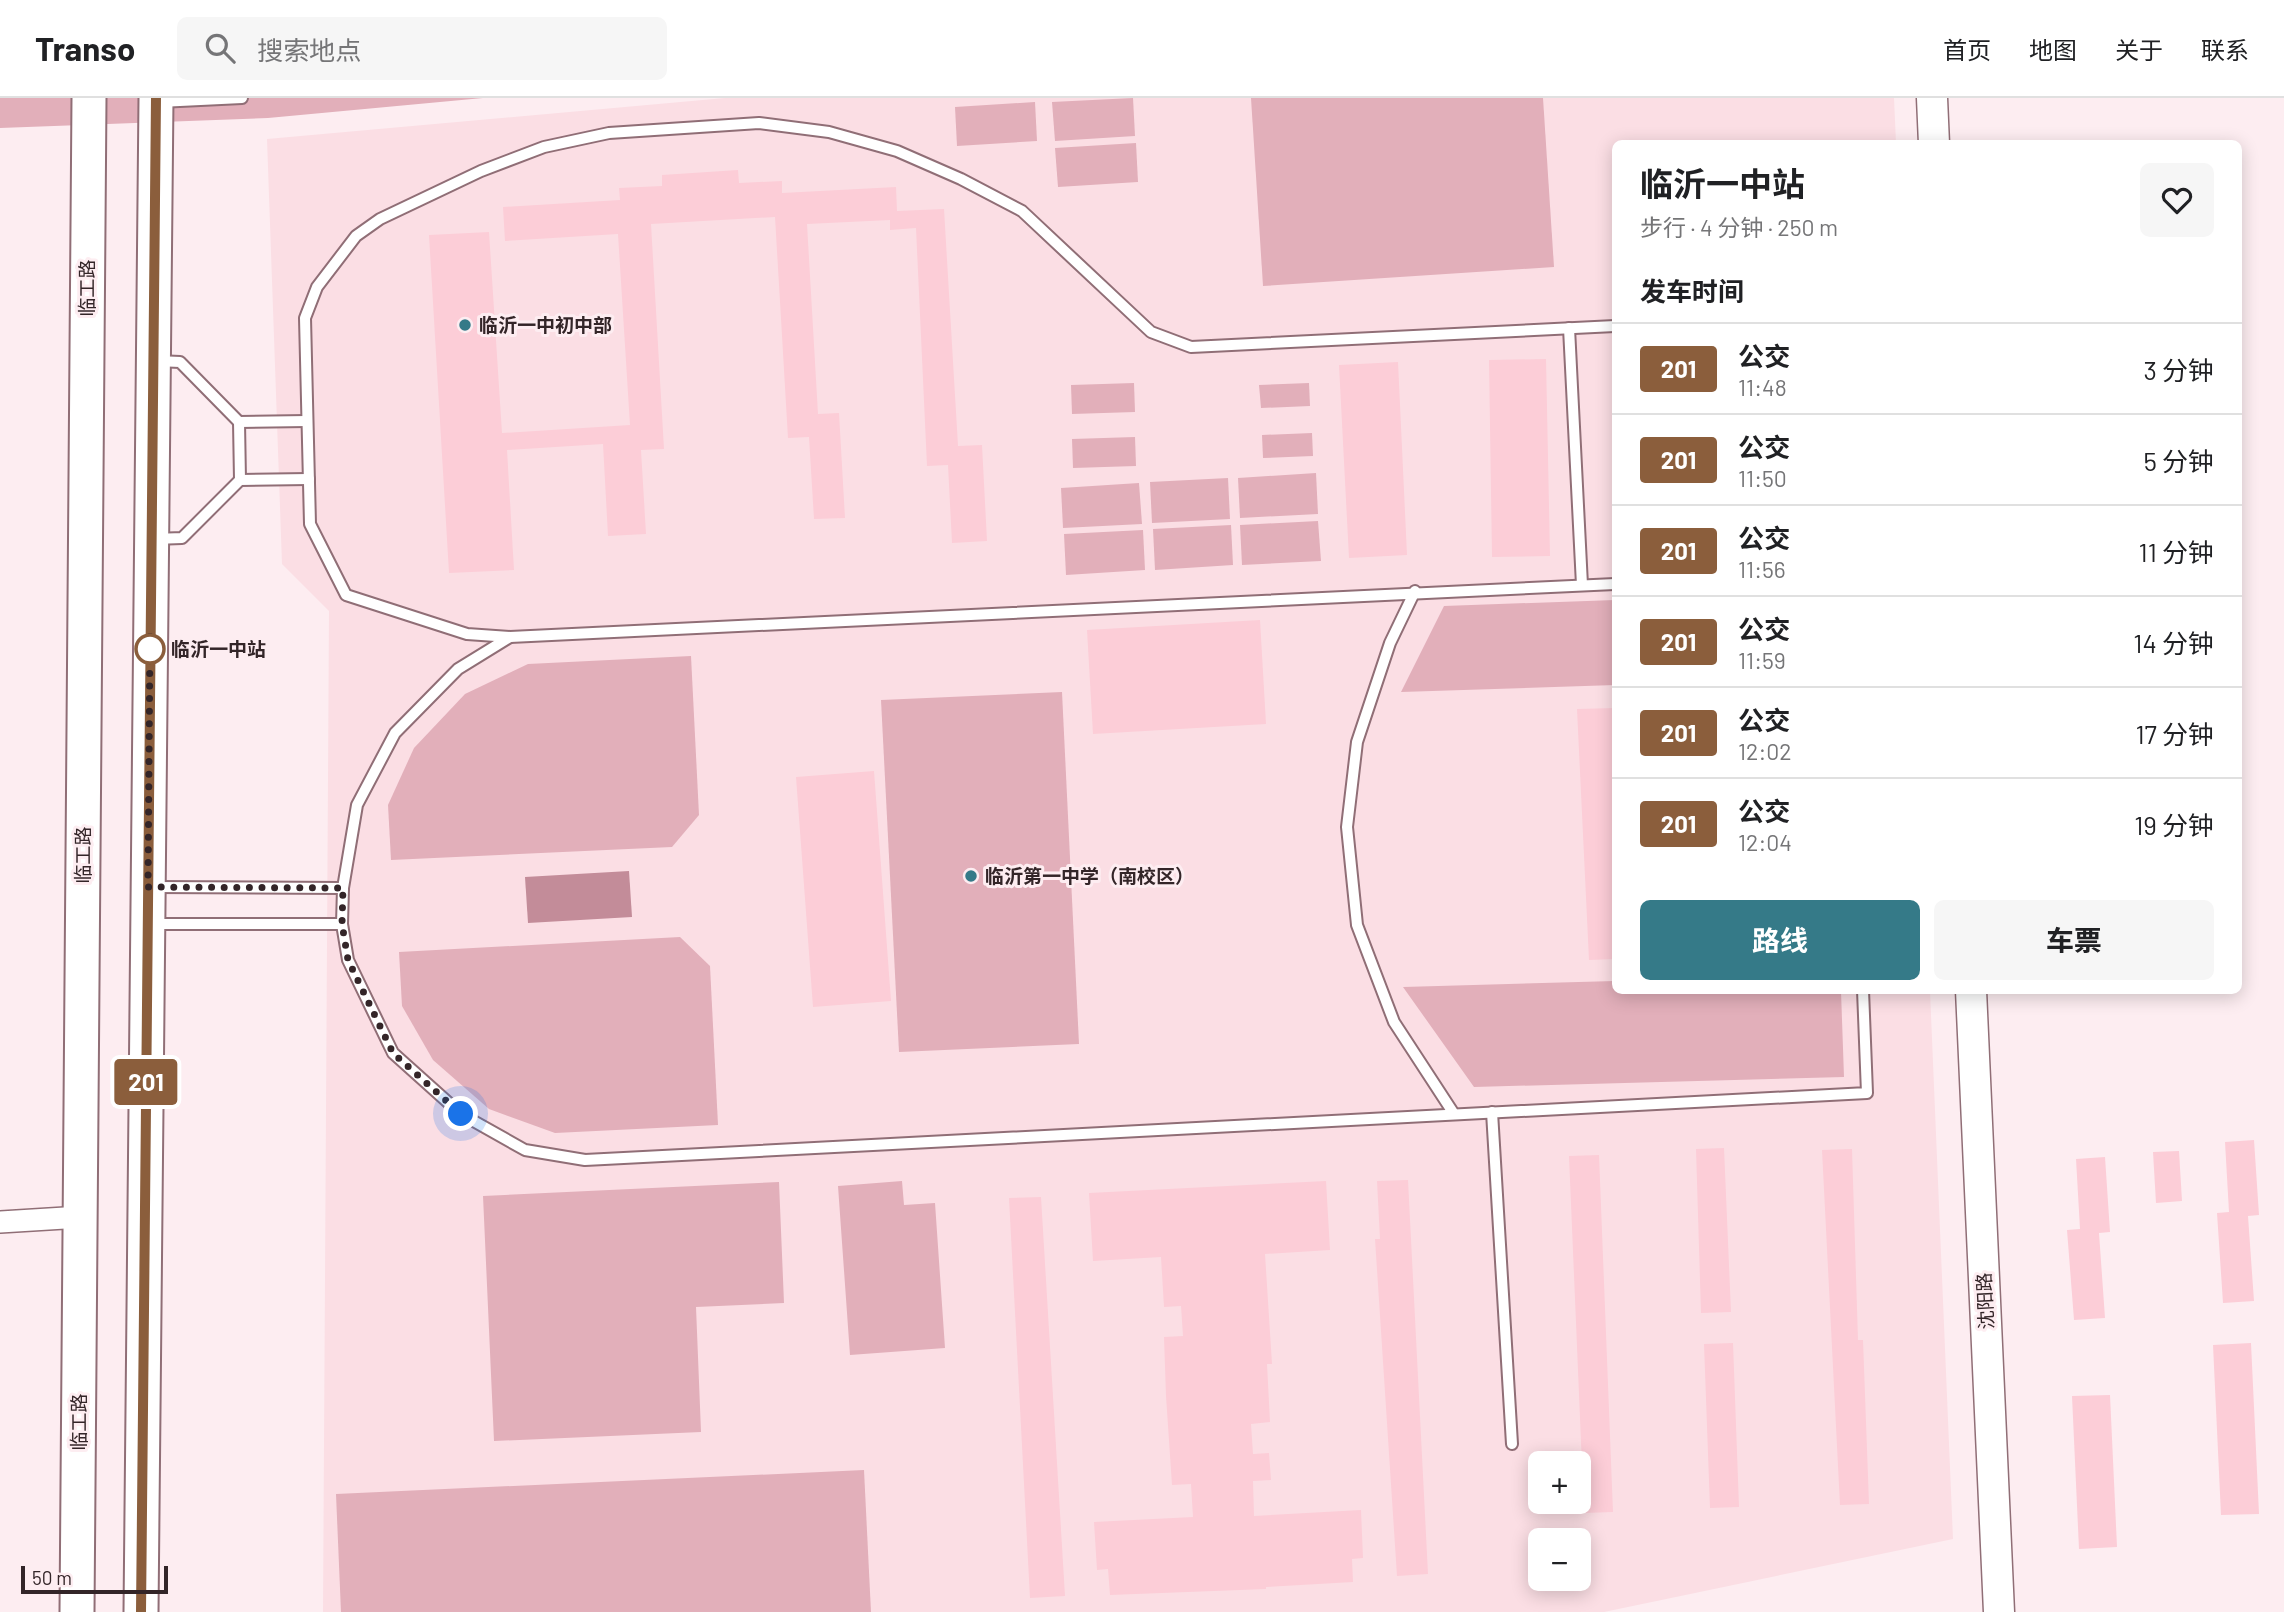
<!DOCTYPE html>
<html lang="zh">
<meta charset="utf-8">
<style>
body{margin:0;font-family:Barlow,"Noto Sans SC",sans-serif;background:#f6f6f6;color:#202124;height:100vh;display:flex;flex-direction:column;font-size:26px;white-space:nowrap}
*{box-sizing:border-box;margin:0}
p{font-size:23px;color:#757577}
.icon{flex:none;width:38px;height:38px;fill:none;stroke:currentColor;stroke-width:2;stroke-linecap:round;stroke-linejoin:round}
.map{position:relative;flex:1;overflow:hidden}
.sheet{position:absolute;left:1612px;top:42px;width:630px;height:854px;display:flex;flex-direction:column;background:#fff;border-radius:10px;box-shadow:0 4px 18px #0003}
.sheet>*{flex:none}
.badge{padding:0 14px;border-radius:5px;font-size:24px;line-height:46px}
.tools{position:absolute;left:1528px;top:1353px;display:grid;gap:14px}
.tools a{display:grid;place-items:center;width:63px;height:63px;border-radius:10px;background:#fff;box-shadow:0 4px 18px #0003;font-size:35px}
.scale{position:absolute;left:21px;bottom:18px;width:147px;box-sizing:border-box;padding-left:7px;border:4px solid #332528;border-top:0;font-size:19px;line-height:24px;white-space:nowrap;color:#332528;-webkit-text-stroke:5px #fdedf1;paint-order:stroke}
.you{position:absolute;width:35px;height:35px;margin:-18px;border:5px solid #fff;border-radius:50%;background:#1a73e8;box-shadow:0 0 0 10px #1a73e833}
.map>.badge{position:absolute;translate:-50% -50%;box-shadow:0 0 0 4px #fff}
h2{padding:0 28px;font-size:26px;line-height:63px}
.round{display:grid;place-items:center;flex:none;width:74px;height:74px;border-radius:10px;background:#f6f6f6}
.headline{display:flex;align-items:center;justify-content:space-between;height:119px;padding:0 28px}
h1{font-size:33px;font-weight:700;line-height:52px}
.action{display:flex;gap:14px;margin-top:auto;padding:14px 28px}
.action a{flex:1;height:80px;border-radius:10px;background:#357a88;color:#fff;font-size:28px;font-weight:700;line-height:80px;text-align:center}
.action a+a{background:#f6f6f6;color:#202124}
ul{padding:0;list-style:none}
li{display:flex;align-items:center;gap:21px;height:91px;padding:0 28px;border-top:2px solid #e0e0e0}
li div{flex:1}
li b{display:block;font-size:26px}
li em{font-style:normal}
li .badge{min-width:77px;font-weight:700;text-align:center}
header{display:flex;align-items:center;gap:42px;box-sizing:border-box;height:98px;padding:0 35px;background:#fff;border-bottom:2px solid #e0e0e0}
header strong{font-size:33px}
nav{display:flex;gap:38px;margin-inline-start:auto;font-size:24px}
.search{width:490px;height:63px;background:#f6f6f6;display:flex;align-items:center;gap:18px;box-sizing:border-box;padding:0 24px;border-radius:10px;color:#757577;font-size:26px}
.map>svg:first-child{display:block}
</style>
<header>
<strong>Transo</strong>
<div class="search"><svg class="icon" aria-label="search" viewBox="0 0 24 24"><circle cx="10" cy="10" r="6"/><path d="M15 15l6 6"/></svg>搜索地点</div>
<nav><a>首页</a><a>地图</a><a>关于</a><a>联系</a></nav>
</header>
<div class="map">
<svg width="2284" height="1514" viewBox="0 0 2284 1514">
<rect width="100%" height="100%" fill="#fdedf1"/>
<path fill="#fbdee4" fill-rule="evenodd" d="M725,0H1894L1896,45L1615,46V892L1930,893L1953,1441L1604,1514H323L329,513L282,466L267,41ZM1540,1365H1578V1404H1540ZM1540,1442H1578V1480H1540Z"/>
<g fill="#e2afba">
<polygon points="0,0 483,0 268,20 0,30"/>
<polygon points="1133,0 1135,38 1055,43 1052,4"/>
<polygon points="1251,0 1543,0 1554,169 1263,188"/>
<polygon points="1035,4 1037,43 957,48 955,9"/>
<polygon points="1136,45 1138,84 1058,89 1055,50"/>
<polygon points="1134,285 1135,314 1072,316 1071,287"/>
<polygon points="1309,285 1310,308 1261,310 1259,287"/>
<polygon points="1312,335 1313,358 1263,360 1262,337"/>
<polygon points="1135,339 1136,368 1073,370 1072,341"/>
<polygon points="1316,375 1318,416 1240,420 1238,380"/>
<polygon points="1228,380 1230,421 1152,425 1150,384"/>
<polygon points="1139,385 1142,426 1063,430 1061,390"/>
<polygon points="1318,423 1321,463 1242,467 1240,427"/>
<polygon points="1231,427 1233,467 1155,472 1153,431"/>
<polygon points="1143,432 1145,472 1066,477 1064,436"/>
<polygon points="1615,502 1615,587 1401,594 1444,508"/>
<polygon points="691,558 699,717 672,749 391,762 388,707 414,650 465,596 528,566"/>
<polygon points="1062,594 1079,946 899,954 881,602"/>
<polygon points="680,839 710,868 718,1027 555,1035 489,1011 433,962 402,908 399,854"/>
<polygon points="1615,883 1615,892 1841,893 1844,979 1474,989 1403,889"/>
<polygon points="902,1083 904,1107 935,1105 945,1250 850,1257 838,1088"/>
<polygon points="779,1084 784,1205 696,1209 701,1334 494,1343 483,1098"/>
<polygon points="864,1372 871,1514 341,1514 336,1396"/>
</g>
<polygon fill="#c38c99" points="629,773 632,819 528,825 525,779"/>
<g fill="#fccdd7">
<polygon points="738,72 739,85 782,83 782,95 896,89 897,113 944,111 958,348 982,347 987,443 952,445 948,367 927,368 916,130 890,132 890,122 807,126 818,316 839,315 845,420 814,421 809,339 788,340 775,119 651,126 664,351 641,352 646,436 608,438 603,346 507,352 514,472 449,475 429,137 489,134 502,335 630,327 618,136 505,143 503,109 620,102 619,90 662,88 662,77"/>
<polygon points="1546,261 1550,458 1492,459 1489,262"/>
<polygon points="1398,264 1407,457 1349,460 1339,267"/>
<polygon points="1260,522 1266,626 1093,636 1087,532"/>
<polygon points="1615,610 1615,861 1589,862 1577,611"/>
<polygon points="874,673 891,903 813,909 796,679"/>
<polygon points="2254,1042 2259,1117 2248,1118 2254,1203 2223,1205 2217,1115 2229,1114 2225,1044"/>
<polygon points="1724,1050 1731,1214 1701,1215 1696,1051"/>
<polygon points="1852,1051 1858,1242 1863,1242 1869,1406 1840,1407 1822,1052"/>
<polygon points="2179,1053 2182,1103 2156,1105 2153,1054"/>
<polygon points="1599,1057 1613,1414 1584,1415 1569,1058"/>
<polygon points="2105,1059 2110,1134 2099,1135 2105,1220 2074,1222 2067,1132 2080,1131 2076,1061"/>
<polygon points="1408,1082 1428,1476 1397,1478 1375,1141 1380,1141 1377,1083"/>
<polygon points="1326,1083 1330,1152 1265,1156 1272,1266 1267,1266 1270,1324 1251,1326 1253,1356 1269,1355 1271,1382 1253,1383 1254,1418 1361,1412 1363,1460 1352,1461 1353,1484 1266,1489 1266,1491 1110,1497 1108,1471 1097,1472 1094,1424 1193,1419 1191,1386 1172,1387 1166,1298 1164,1239 1183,1238 1181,1208 1164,1209 1161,1159 1093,1163 1089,1095"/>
<polygon points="1041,1099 1065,1498 1030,1500 1009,1100"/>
<polygon points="1733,1245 1739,1409 1710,1410 1704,1246"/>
<polygon points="2251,1245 2259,1416 2221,1417 2213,1247"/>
<polygon points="2110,1297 2117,1449 2079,1451 2072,1298"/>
</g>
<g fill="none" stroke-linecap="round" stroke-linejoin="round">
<defs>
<g id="lane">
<polyline points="159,4 242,0"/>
<polyline points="1615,228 1191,249 1151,234 1022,113 961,81 897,53 829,34 759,25 609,35 544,49 481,73 380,121 356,138 317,189 305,220 310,426 346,497 467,536 510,539 1615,486"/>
<polyline points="1569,230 1582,487"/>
<polyline points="157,263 180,264 239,324 307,323"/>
<polyline points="239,324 240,382"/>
<polyline points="154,441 182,440 240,382 309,381"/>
<polyline points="1415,493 1390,545 1357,644 1347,729 1357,827 1394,924 1454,1016"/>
<polyline points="510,539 458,571 395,635 357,707 343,790 342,826 348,862 393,955 461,1016 525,1052 585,1062 1867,995 1863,892"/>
<polyline points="153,789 343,790"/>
<polyline points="152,826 342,826"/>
<polyline points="1492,1014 1512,1346"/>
</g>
<polyline id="street" points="0,1124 81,1119"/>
<g id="secondary">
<polyline points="1932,0 1934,46"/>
<polyline points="1971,892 1999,1514"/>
</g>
<g id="primary">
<polyline points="77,1514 89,0"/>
<polyline points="141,1514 156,0"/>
</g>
</defs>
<use href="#lane" stroke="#906e76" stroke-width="14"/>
<use href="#street" stroke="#906e76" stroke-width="24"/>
<use href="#secondary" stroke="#906e76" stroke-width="33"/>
<use href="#primary" stroke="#906e76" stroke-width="37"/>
<use href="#lane" stroke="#fff" stroke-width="10"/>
<use href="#street" stroke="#fff" stroke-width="21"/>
<use href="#secondary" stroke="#fff" stroke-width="30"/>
<use href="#primary" stroke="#fff" stroke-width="33"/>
</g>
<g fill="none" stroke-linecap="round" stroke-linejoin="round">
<defs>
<polyline id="line" points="141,1514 156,0"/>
</defs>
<use href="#line" stroke="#fff" stroke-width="16"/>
<use href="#line" stroke="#8b5e3c" stroke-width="10"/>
<polyline stroke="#332528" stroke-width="7" stroke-dasharray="0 12.6" points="150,551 150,538 148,789 343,790 342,826 348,862 393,955 461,1016"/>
</g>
<g fill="#357a88" stroke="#fdedf1" stroke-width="2.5">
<circle cx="465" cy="227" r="7"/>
<circle cx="971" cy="778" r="7"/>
</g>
<circle fill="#fff" stroke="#8b5e3c" stroke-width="3.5" cx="150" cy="551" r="14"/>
<g text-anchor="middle" stroke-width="6" stroke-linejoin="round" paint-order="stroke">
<g font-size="19" fill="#332528" stroke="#fdedf1">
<text transform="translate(87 190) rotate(-90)" y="7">临工路</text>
<text transform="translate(83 757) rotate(-90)" y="7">临工路</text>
<text transform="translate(1985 1203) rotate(-93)" y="7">沈阳路</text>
<text transform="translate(79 1324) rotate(-90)" y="7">临工路</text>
</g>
<g font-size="19" font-weight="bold" fill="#332528" stroke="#fdedf1" text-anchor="start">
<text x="479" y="234">临沂一中初中部</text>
<text x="985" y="785">临沂第一中学（南校区）</text>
</g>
<g font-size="19" font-weight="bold" fill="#332528" stroke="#fdedf1" text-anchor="start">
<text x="171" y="558">临沂一中站</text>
</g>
</g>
</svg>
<div class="tools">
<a>+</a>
<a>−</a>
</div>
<div class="scale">50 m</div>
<div class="you" style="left:461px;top:1016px"></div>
<b class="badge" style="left:146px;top:984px;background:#8b5e3c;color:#fff">201</b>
<section class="sheet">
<div class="headline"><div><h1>临沂一中站</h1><p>步行 · 4 分钟 · 250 m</p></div><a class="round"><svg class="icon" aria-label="heart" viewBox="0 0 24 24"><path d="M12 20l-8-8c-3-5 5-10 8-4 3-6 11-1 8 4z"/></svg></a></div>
<h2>发车时间</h2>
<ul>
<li><span class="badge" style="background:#8b5e3c;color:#fff">201</span><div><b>公交</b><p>11:48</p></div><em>3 分钟</em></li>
<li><span class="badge" style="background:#8b5e3c;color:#fff">201</span><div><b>公交</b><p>11:50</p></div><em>5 分钟</em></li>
<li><span class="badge" style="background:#8b5e3c;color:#fff">201</span><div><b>公交</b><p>11:56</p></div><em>11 分钟</em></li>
<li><span class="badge" style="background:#8b5e3c;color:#fff">201</span><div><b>公交</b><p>11:59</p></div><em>14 分钟</em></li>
<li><span class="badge" style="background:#8b5e3c;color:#fff">201</span><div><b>公交</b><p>12:02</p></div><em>17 分钟</em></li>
<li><span class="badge" style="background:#8b5e3c;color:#fff">201</span><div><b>公交</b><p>12:04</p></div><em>19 分钟</em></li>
</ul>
<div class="action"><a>路线</a><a>车票</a></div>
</section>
</div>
